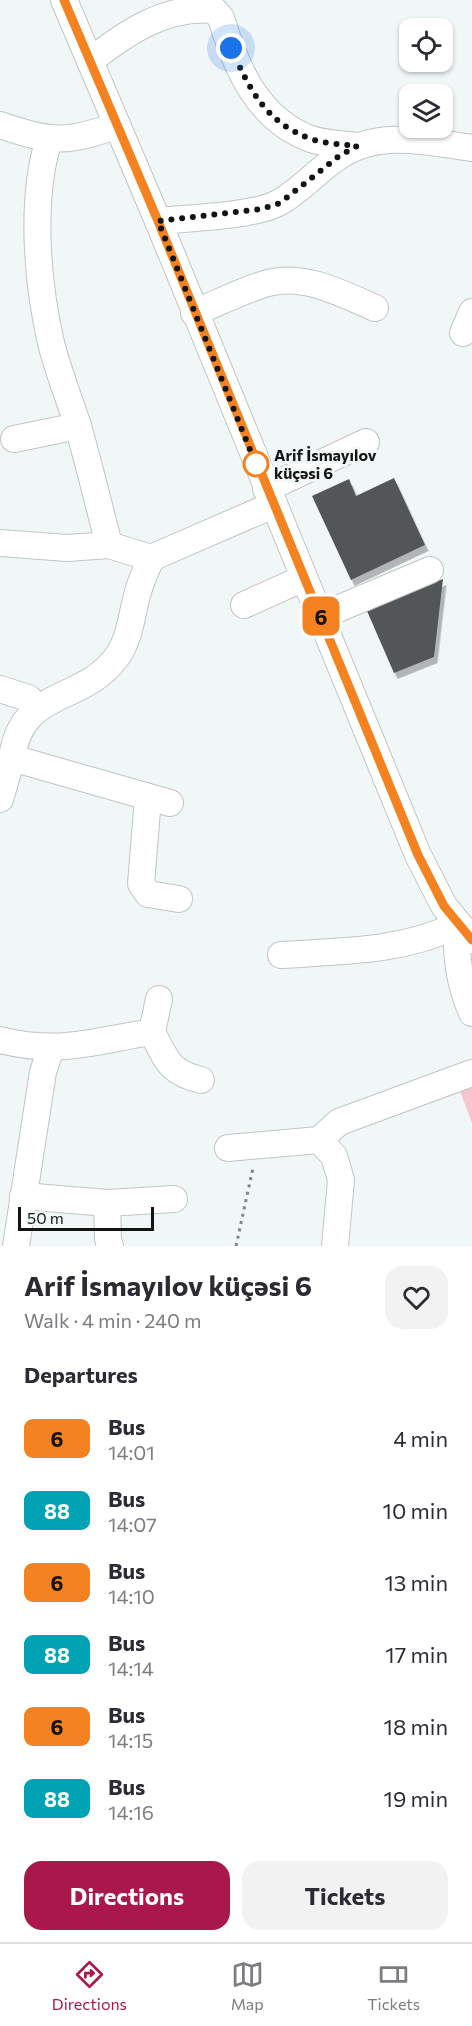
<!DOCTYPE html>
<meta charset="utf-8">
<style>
body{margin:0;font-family:Commissioner,sans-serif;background:#f2f2f3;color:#2b2b33;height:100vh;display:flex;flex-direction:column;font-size:22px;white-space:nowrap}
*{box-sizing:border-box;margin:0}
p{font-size:20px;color:#7c7c81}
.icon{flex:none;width:33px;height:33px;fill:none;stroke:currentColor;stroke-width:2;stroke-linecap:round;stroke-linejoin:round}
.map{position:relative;height:1246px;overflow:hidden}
.details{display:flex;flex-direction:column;background:#fff;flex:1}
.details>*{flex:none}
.badge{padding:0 12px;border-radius:9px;font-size:21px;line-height:39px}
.controls{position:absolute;left:399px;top:18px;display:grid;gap:12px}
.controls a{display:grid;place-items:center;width:54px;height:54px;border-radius:12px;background:#fff;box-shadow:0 2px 4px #0004;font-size:30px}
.scale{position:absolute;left:18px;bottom:15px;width:136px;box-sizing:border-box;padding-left:6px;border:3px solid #131515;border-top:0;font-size:16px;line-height:21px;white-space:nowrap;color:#131515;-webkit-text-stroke:4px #f1f7f7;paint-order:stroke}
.you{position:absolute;width:30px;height:30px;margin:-15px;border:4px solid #fff;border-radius:50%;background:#1a73e8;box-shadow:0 0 0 9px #1a73e833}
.map>.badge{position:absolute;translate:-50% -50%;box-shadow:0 0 0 3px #fff}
h2{padding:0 24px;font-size:22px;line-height:54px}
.round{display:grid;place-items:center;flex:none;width:63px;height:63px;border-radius:18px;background:#f2f2f3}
.overview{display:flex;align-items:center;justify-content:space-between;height:102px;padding:0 24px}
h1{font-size:28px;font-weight:700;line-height:45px}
.primary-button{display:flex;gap:12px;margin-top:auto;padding:12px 24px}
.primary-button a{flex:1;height:69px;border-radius:18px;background:#aa174b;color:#fff;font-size:24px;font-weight:700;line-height:69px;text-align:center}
.primary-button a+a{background:#f2f2f3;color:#2b2b33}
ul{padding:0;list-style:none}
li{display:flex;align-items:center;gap:18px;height:72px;padding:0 24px}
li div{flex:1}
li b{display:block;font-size:22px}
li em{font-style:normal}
li .badge{min-width:66px;font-weight:700;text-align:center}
.tabs{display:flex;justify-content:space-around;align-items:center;height:84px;border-top:2px solid #e1e1e2;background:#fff;font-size:16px;color:#7c7c81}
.tabs a{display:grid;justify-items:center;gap:3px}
.tabs .on{color:#aa174b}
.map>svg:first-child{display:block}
</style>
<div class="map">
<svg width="472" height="1246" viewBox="0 0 472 1246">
<defs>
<filter id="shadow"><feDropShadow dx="3.5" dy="6" stdDeviation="0" flood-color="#0004"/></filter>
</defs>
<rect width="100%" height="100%" fill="#f1f7f7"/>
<polygon fill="#f7c5cd" points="472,1078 472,1123 457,1083"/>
<g fill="#525656" filter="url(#shadow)">
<polygon points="394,478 425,545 351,580 312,496 349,479 356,496"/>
<polygon points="443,579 434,657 394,673 367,611"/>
</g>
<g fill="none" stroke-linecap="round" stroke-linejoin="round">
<defs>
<g id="minor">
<polyline points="64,0 158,221 418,855 444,906 472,940"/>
<path d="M90,61C127,32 165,6 214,10L221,18C236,68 258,120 311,139C325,144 343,144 357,146"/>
<path d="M0,125C51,142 66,144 117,125"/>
<path d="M49,139C30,199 37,282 51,343C58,371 69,398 78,426C89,465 99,505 109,545"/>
<path d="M158,221C188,218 257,216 280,202C301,190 318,170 338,157C379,129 427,142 472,148"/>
<path d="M194,313C218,303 243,290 268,283C304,273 343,294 375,308"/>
<polyline points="463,333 472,312"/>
<polyline points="14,439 78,426"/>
<polyline points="266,489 366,442"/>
<polyline points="0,543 67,548 109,545 151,558"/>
<polyline points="244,605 304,578"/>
<polyline points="321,616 430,570"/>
<polyline points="0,689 28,698 38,707"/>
<polyline points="148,798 141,884 148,894 179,899"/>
<polyline points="0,799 12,758"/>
<path d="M170,803L12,758C21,688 82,704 116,658C131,638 131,615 138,592C141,580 147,569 151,558L273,505"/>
<path d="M281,955C341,951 402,952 457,925C456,958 459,983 472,1013"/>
<path d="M152,1032C167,1060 168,1072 201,1080"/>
<path d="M0,1040C61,1055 93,1041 152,1032L159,999"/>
<polyline points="319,1140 339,1122 472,1073"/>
<polyline points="228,1148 319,1140 334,1156 341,1180 335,1246"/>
<polyline points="23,1196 107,1203 174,1199"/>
<polyline points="107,1203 108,1239 110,1246"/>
<polyline points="16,1246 43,1072 51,1048"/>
</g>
</defs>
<use href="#minor" stroke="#c0c5c5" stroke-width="28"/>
<polyline stroke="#808484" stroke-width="3" stroke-dasharray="3 4.5" stroke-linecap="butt" points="236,1246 253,1168"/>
<use href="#minor" stroke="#fff" stroke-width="26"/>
</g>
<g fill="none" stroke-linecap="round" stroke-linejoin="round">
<defs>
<polyline id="line" points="64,0 158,221 418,855 444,906 472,940"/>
</defs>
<use href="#line" stroke="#fff" stroke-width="14"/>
<use href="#line" stroke="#f58220" stroke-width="9"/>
<path stroke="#131515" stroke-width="6" stroke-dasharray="0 10.8" d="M231,48C250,90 265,122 311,139C325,144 343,144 357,146L339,156L280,203L261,209L158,221L257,467L256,464"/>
</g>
<circle fill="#fff" stroke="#f58220" stroke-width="3" cx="256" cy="464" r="12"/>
<g text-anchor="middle" stroke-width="6" stroke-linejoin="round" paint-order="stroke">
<g font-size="16" font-weight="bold" fill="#131515" stroke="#f1f7f7" text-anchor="start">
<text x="274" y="461">Arif İsmayılov<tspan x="274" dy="18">küçəsi 6</tspan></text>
</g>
</g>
</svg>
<div class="controls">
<a><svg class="icon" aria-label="locate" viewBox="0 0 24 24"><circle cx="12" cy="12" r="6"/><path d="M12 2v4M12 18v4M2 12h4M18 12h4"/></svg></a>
<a><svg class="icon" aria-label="layers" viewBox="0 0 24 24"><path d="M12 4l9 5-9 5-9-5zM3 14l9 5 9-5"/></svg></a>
</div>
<div class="scale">50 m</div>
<div class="you" style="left:231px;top:48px"></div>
<b class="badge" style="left:321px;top:616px;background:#f58220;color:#111">6</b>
</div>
<section class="details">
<div class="overview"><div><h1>Arif İsmayılov küçəsi 6</h1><p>Walk · 4 min · 240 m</p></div><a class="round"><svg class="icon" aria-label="heart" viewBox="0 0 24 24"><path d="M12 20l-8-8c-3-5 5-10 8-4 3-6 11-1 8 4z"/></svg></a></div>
<h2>Departures</h2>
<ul>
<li><span class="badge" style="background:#f58220;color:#111">6</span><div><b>Bus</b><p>14:01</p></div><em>4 min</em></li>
<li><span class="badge" style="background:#00a3b4;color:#fff">88</span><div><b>Bus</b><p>14:07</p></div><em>10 min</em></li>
<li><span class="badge" style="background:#f58220;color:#111">6</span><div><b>Bus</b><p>14:10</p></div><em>13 min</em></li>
<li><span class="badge" style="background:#00a3b4;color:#fff">88</span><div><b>Bus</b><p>14:14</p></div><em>17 min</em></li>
<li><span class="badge" style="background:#f58220;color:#111">6</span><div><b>Bus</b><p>14:15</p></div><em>18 min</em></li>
<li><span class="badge" style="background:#00a3b4;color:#fff">88</span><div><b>Bus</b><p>14:16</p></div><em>19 min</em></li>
</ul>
<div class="primary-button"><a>Directions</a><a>Tickets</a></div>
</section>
<nav class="tabs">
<a class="on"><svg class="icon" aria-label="directions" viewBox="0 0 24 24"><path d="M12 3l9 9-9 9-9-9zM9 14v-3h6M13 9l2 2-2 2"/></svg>Directions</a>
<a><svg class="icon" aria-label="map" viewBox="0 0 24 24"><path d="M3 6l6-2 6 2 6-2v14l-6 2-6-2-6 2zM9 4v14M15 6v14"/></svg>Map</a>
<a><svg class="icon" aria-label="tickets" viewBox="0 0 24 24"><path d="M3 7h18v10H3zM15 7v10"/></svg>Tickets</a>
</nav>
